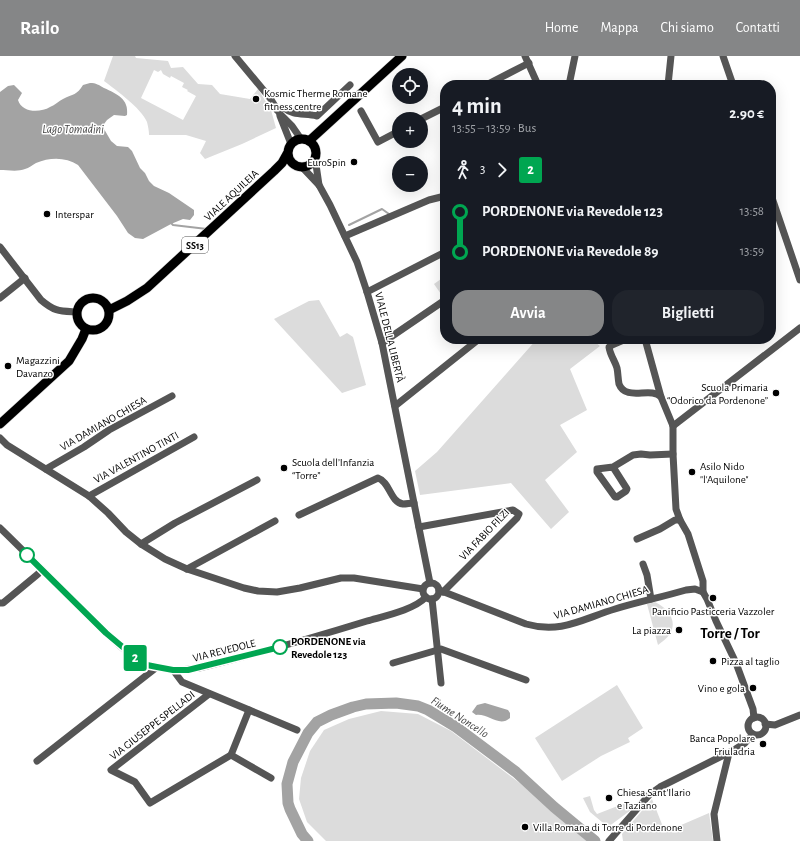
<!DOCTYPE html>
<html lang="it">
<meta charset="utf-8">
<style>
body{margin:0;font-family:"Alegreya Sans",sans-serif;background:#20242c;color:#f1f3f6;height:100vh;display:flex;flex-direction:column;font-size:15px;white-space:nowrap}
*{box-sizing:border-box;margin:0}
p{font-size:13px;color:#9ea1a6}
.icon{flex:none;width:22px;height:22px;fill:none;stroke:currentColor;stroke-width:2;stroke-linecap:round;stroke-linejoin:round}
.map{position:relative;flex:1;overflow:hidden}
.drawer{position:absolute;left:440px;top:24px;width:336px;height:264px;display:flex;flex-direction:column;background:#171b24;border-radius:16px;box-shadow:0 4px 16px #0002}
.drawer>*{flex:none}
.badge{padding:0 8px;border-radius:3px;font-size:14px;line-height:26px}
.tools{position:absolute;left:392px;top:12px;display:grid;gap:8px}
.tools a{display:grid;place-items:center;width:36px;height:36px;border-radius:50%;background:#171b24;box-shadow:0 4px 16px #0002;font-size:20px}
.map>.badge{position:absolute;translate:-50% -50%;box-shadow:0 0 0 2px #fff}
.legs{display:flex;align-items:center;gap:6px;height:44px;padding:0 12px;font-size:13px}
.legs p{margin-inline-start:auto}
.summary{display:flex;align-items:center;justify-content:space-between;height:68px;padding:0 12px}
h1{font-size:22px;font-weight:700;line-height:30px}
.button{display:flex;gap:8px;margin-top:auto;padding:8px 12px}
.button a{flex:1;height:46px;border-radius:16px;background:#858687;color:#fff;font-size:16px;font-weight:700;line-height:46px;text-align:center}
.button a+a{background:#20242c;color:#f1f3f6}
ul{padding:0 12px;list-style:none}
li{display:flex;align-items:center;gap:14px;height:40px;font-size:15px}
li i{display:grid;place-items:center;width:6px;height:100%;margin:0 5px;background:currentColor}
li i::after{content:'';width:10px;height:10px;margin:-5px;border:3px solid;border-radius:50%;background:#171b24}
li p{margin-inline-start:auto}
li:first-child i{background:linear-gradient(#0000 50%,currentColor 0)}
li:last-child i{background:linear-gradient(currentColor 50%,#0000 0)}
header{display:flex;align-items:center;gap:24px;box-sizing:border-box;height:56px;padding:0 20px;background:#858687;color:#fff}
header strong{font-size:19px}
nav{display:flex;gap:22px;margin-inline-start:auto;font-size:14px}
.map>svg:first-child{display:block}
</style>
<header>
<strong>Railo</strong>
<nav><a>Home</a><a>Mappa</a><a>Chi siamo</a><a>Contatti</a></nav>
</header>
<div class="map">
<svg width="800" height="785" viewBox="0 0 800 785">
<rect width="100%" height="100%" fill="#fff"/>
<g fill="#dcdcdc" fill-rule="evenodd">
<path d="M113,0H135L136,2L168,5L171,12L183,11L198,28L212,29L220,38L250,43L258,33L271,54L276,72L242,88L205,103L200,97L206,85L186,79H149C149,75 148,70 147,66C141,52 116,34 104,25ZM154,14L158,16L161,14L163,18L170,22L171,20L184,27L182,31L188,34L187,35L196,40L183,64L141,42Z"/>
<polygon points="445,220 445,240 443,241 434,228"/>
<polygon points="319,244 340,281 347,277 353,281 366,329 342,337 274,263 309,245"/>
<polygon points="537,283 591,283 600,290 570,313 587,354 560,369 577,396 545,424 569,456 551,473 511,427 420,439 415,415 437,396"/>
<path d="M655,546C667,552 678,564 670,578C667,582 662,586 658,589L647,548Z"/>
<polygon points="617,629 643,672 628,682 630,686 601,700 562,725 535,682"/>
<polygon points="381,655 418,658 451,675 521,728 591,785 326,785 307,766 299,743 301,722 310,695 324,674 349,663"/>
<polygon points="590,740 594,754 597,758 628,746 633,751 631,754 608,771 590,756 583,742"/>
<polygon points="652,743 665,776 709,757 713,785 623,785 622,778"/>
</g>
<g fill="#a3a3a3">
<path d="M90,27C96,27 99,29 104,32C117,38 129,43 127,59L125,60L114,59L107,64L104,68V73L111,85L117,90L128,91L132,95L140,112L145,117L149,125L154,130L169,137L194,154V159L190,164L183,163L171,168L143,183L135,182L128,177L117,160L78,109C66,101 50,101 36,107C32,109 29,112 25,113C18,116 7,114 0,114V36L8,30L14,29L22,37L18,44C22,57 40,57 50,51C55,49 59,45 63,43C73,38 77,39 83,29Z"/>
<path d="M485,647L508,654L510,657V662C499,672 488,657 476,659L472,656L477,649Z"/>
</g>
<g fill="none" stroke-linecap="round" stroke-linejoin="round">
<g stroke="#a3a3a3" stroke-width="2">
<polyline points="171,167 173,169 207,173"/>
<polyline points="349,169 382,153 389,158"/>
</g>
<polyline stroke="#a3a3a3" stroke-width="11" points="308,785 302,778 290,753 288,747 287,728 293,706 308,677 317,666 331,659 353,651 366,648 396,647 418,650 428,654 456,671 516,716 554,751 595,785"/>
<defs>
<g id="major">
<circle cx="302" cy="97" r="14"/>
<polyline points="309,85 402,0"/>
<circle cx="93" cy="258" r="16"/>
<polyline points="109,254 127,245 147,232 274,115 282,107 287,98"/>
<polyline points="0,368 69,305 82,283 86,273"/>
</g>
</defs>
<use href="#major" stroke="#dbdbdb" stroke-width="10"/>
<g stroke="#555" stroke-width="7">
<polyline points="235,0 270,42 280,58 292,70 301,83"/>
<polyline points="525,0 538,29"/>
<polyline points="723,0 733,29"/>
<polyline points="486,29 529,7"/>
<polyline points="569,29 575,0"/>
<polyline points="668,29 671,0"/>
<path d="M277,54L284,52C293,60 305,57 317,60L350,29"/>
<polyline points="361,55 378,86 399,75"/>
<polyline points="280,60 291,88"/>
<polyline points="421,63 445,51"/>
<polyline points="315,102 319,129"/>
<polyline points="302,111 319,129 330,149 357,206 367,236 382,287 430,527"/>
<polyline points="771,139 800,224"/>
<polyline points="345,180 429,144 445,140"/>
<path d="M0,191L41,244C55,256 60,255 77,256"/>
<polyline points="367,236 445,196"/>
<polyline points="0,242 25,222"/>
<path d="M626,283L612,289L609,291C610,299 615,305 617,312C618,317 618,323 619,328C626,346 651,330 661,341"/>
<polyline points="645,283 661,341 673,370 673,398 676,453 680,464 688,478 703,525 703,536 707,543 716,565 736,607 753,653 754,662"/>
<polyline points="382,287 445,244"/>
<polyline points="395,350 479,283"/>
<polyline points="673,370 800,272"/>
<polyline points="0,382 7,389 89,440 108,457 126,476 141,488 165,503 187,513 244,532 258,535 277,536 300,532 341,522 354,522 423,533"/>
<polyline points="613,411 627,433 626,435 617,441 615,441 597,416 597,413 613,411 633,399 641,398 650,399 673,398"/>
<polyline points="46,413 84,391 109,374 172,340"/>
<polyline points="89,440 194,381"/>
<path d="M299,459L378,422C390,426 390,446 403,448C407,448 410,447 414,447"/>
<polyline points="419,471 513,454 519,458 517,462 443,536"/>
<path d="M0,472C30,501 59,531 89,560C103,574 131,603 148,609C164,614 182,615 199,612C256,598 312,582 367,565C384,560 414,554 426,541"/>
<polyline points="637,483 660,473 675,464 680,464"/>
<polyline points="141,488 175,467 257,424"/>
<polyline points="643,508 647,519 651,543"/>
<polyline points="187,513 275,465"/>
<circle cx="431" cy="535" r="8"/>
<path d="M439,534L526,568C561,578 582,563 615,553C638,546 662,541 686,534L695,533L703,536"/>
<polyline points="432,543 441,627"/>
<polyline points="0,547 3,547 38,518 42,513"/>
<polyline points="393,607 441,593 526,624"/>
<polyline points="173,614 182,626 297,674"/>
<polyline points="209,638 111,714 135,726 150,747 231,699 249,654"/>
<circle cx="757" cy="670" r="9"/>
<polyline points="765,668 775,669 800,659"/>
<polyline points="231,699 271,722"/>
<polyline points="37,705 157,611"/>
<polyline points="609,785 650,738 660,731 734,694 745,687 753,678"/>
<polyline points="717,785 714,758 729,697"/>
</g>
<use href="#major" stroke="#000" stroke-width="9"/>
</g>
<g fill="none" stroke-linecap="round" stroke-linejoin="round">
<defs>
<polyline id="line-1" points="27,499 106,577 137,603 147,609 157,611 173,614 188,614 280,591"/>
</defs>
<use href="#line-1" stroke="#fff" stroke-width="9"/>
<use href="#line-1" stroke="#00a651" stroke-width="6"/>
</g>
<g fill="#000" stroke="#fff" stroke-width="1.5">
<circle cx="256" cy="43" r="4"/>
<circle cx="354" cy="106" r="4"/>
<circle cx="47" cy="158" r="4"/>
<circle cx="8" cy="310" r="4"/>
<circle cx="776" cy="337" r="4"/>
<circle cx="284" cy="412" r="4"/>
<circle cx="692" cy="416" r="4"/>
<circle cx="713" cy="542" r="4"/>
<circle cx="679" cy="574" r="4"/>
<circle cx="713" cy="605" r="4"/>
<circle cx="753" cy="632" r="4"/>
<circle cx="763" cy="688" r="4"/>
<circle cx="609" cy="742" r="4"/>
<circle cx="525" cy="771" r="4"/>
</g>
<g fill="#fff" stroke="#00a651" stroke-width="2">
<circle cx="27" cy="499" r="7"/>
<circle cx="280" cy="591" r="7"/>
</g>
<g text-anchor="middle" stroke-width="3" stroke-linejoin="round" paint-order="stroke">
<rect fill="#fff" stroke="#4c4c4c" stroke-width="1" x="182" y="181" width="26" height="16" rx="3"/>
<g font-size="10" font-weight="bold" fill="#000">
<text x="195" y="193">SS13</text>
</g>
<g font-size="11" fill="#000" stroke="#fff" text-anchor="start">
<text x="264" y="41">Kosmic Therme Romane<tspan x="264" dy="13">fitness centre</tspan></text>
<text x="346" y="110" text-anchor="end">EuroSpin</text>
<text x="55" y="162">Interspar</text>
<text x="16" y="308">Magazzini<tspan x="16" dy="13">Davanzo</tspan></text>
<text x="768" y="335" text-anchor="end">Scuola Primaria<tspan x="768" dy="13">“Odorico da Pordenone”</tspan></text>
<text x="292" y="410">Scuola dell’Infanzia<tspan x="292" dy="13">“Torre”</tspan></text>
<text x="700" y="414">Asilo Nido<tspan x="700" dy="13">"l'Aquilone"</tspan></text>
<text x="713" y="559" text-anchor="middle">Panificio Pasticceria Vazzoler</text>
<text x="671" y="578" text-anchor="end">La piazza</text>
<text x="721" y="609">Pizza al taglio</text>
<text x="745" y="636" text-anchor="end">Vino e gola</text>
<text x="755" y="686" text-anchor="end">Banca Popolare<tspan x="755" dy="13">Friuladria</tspan></text>
<text x="617" y="740">Chiesa Sant'Ilario<tspan x="617" dy="13">e Taziano</tspan></text>
<text x="533" y="775">Villa Romana di Torre di Pordenone</text>
</g>
<g font-size="11" fill="#000" stroke="#fff">
<text transform="translate(231 139) rotate(-43)" y="4">VIALE AQUILEIA</text>
<text transform="translate(390 281) rotate(76)" y="4">VIALE DELLA LIBERTÀ</text>
<text transform="translate(103 367) rotate(-30)" y="4">VIA DAMIANO CHIESA</text>
<text transform="translate(136 401) rotate(-29)" y="4">VIA VALENTINO TINTI</text>
<text transform="translate(484 478) rotate(-46)" y="4">VIA FABIO FILZI</text>
<text transform="translate(601 546) rotate(-16)" y="4">VIA DAMIANO CHIESA</text>
<text transform="translate(224 594) rotate(-14)" y="4">VIA REVEDOLE</text>
<text transform="translate(152 669) rotate(-38)" y="4">VIA GIUSEPPE SPELLADI</text>
</g>
<g font-size="11" font-weight="bold" fill="#000" stroke="#fff" text-anchor="start">
<text x="291" y="589">PORDENONE via<tspan x="291" dy="13">Revedole 123</tspan></text>
</g>
<g font-size="12" font-style="italic" fill="#444" stroke="#fff">
<text x="73" y="77">Lago Tomadini</text>
<text transform="translate(460 661) rotate(33)" y="4">Fiume Noncello</text>
</g>
<g font-size="15" font-weight="bold" fill="#000" stroke="#fff">
<text x="730" y="582">Torre / Tor</text>
</g>
</g>
</svg>
<div class="tools">
<a><svg class="icon" aria-label="locate" viewBox="0 0 24 24"><circle cx="12" cy="12" r="6"/><path d="M12 2v4M12 18v4M2 12h4M18 12h4"/></svg></a>
<a>+</a>
<a>−</a>
</div>
<b class="badge" style="left:135px;top:602px;background:#00a651;color:#fff">2</b>
<section class="drawer">
<div class="summary"><div><h1>4 min</h1><p>13:55 – 13:59 · Bus</p></div><b>2.90 €</b></div>
<div class="legs"><svg class="icon" aria-label="walk" viewBox="0 0 24 24"><circle cx="13" cy="4" r="2"/><path d="M13 8l-2 6 4 7M11 14l-3 7M7 12l3-4h3l4 4"/></svg>3<svg class="icon" aria-label="forward" viewBox="0 0 24 24"><path d="M9 5l7 7-7 7"/></svg><b class="badge" style="background:#00a651;color:#fff">2</b></div>
<ul>
<li><i style="color:#00a651"></i><b>PORDENONE via Revedole 123</b><p>13:58</p></li>
<li><i style="color:#00a651"></i><b>PORDENONE via Revedole 89</b><p>13:59</p></li>
</ul>
<div class="button"><a>Avvia</a><a>Biglietti</a></div>
</section>
</div>
